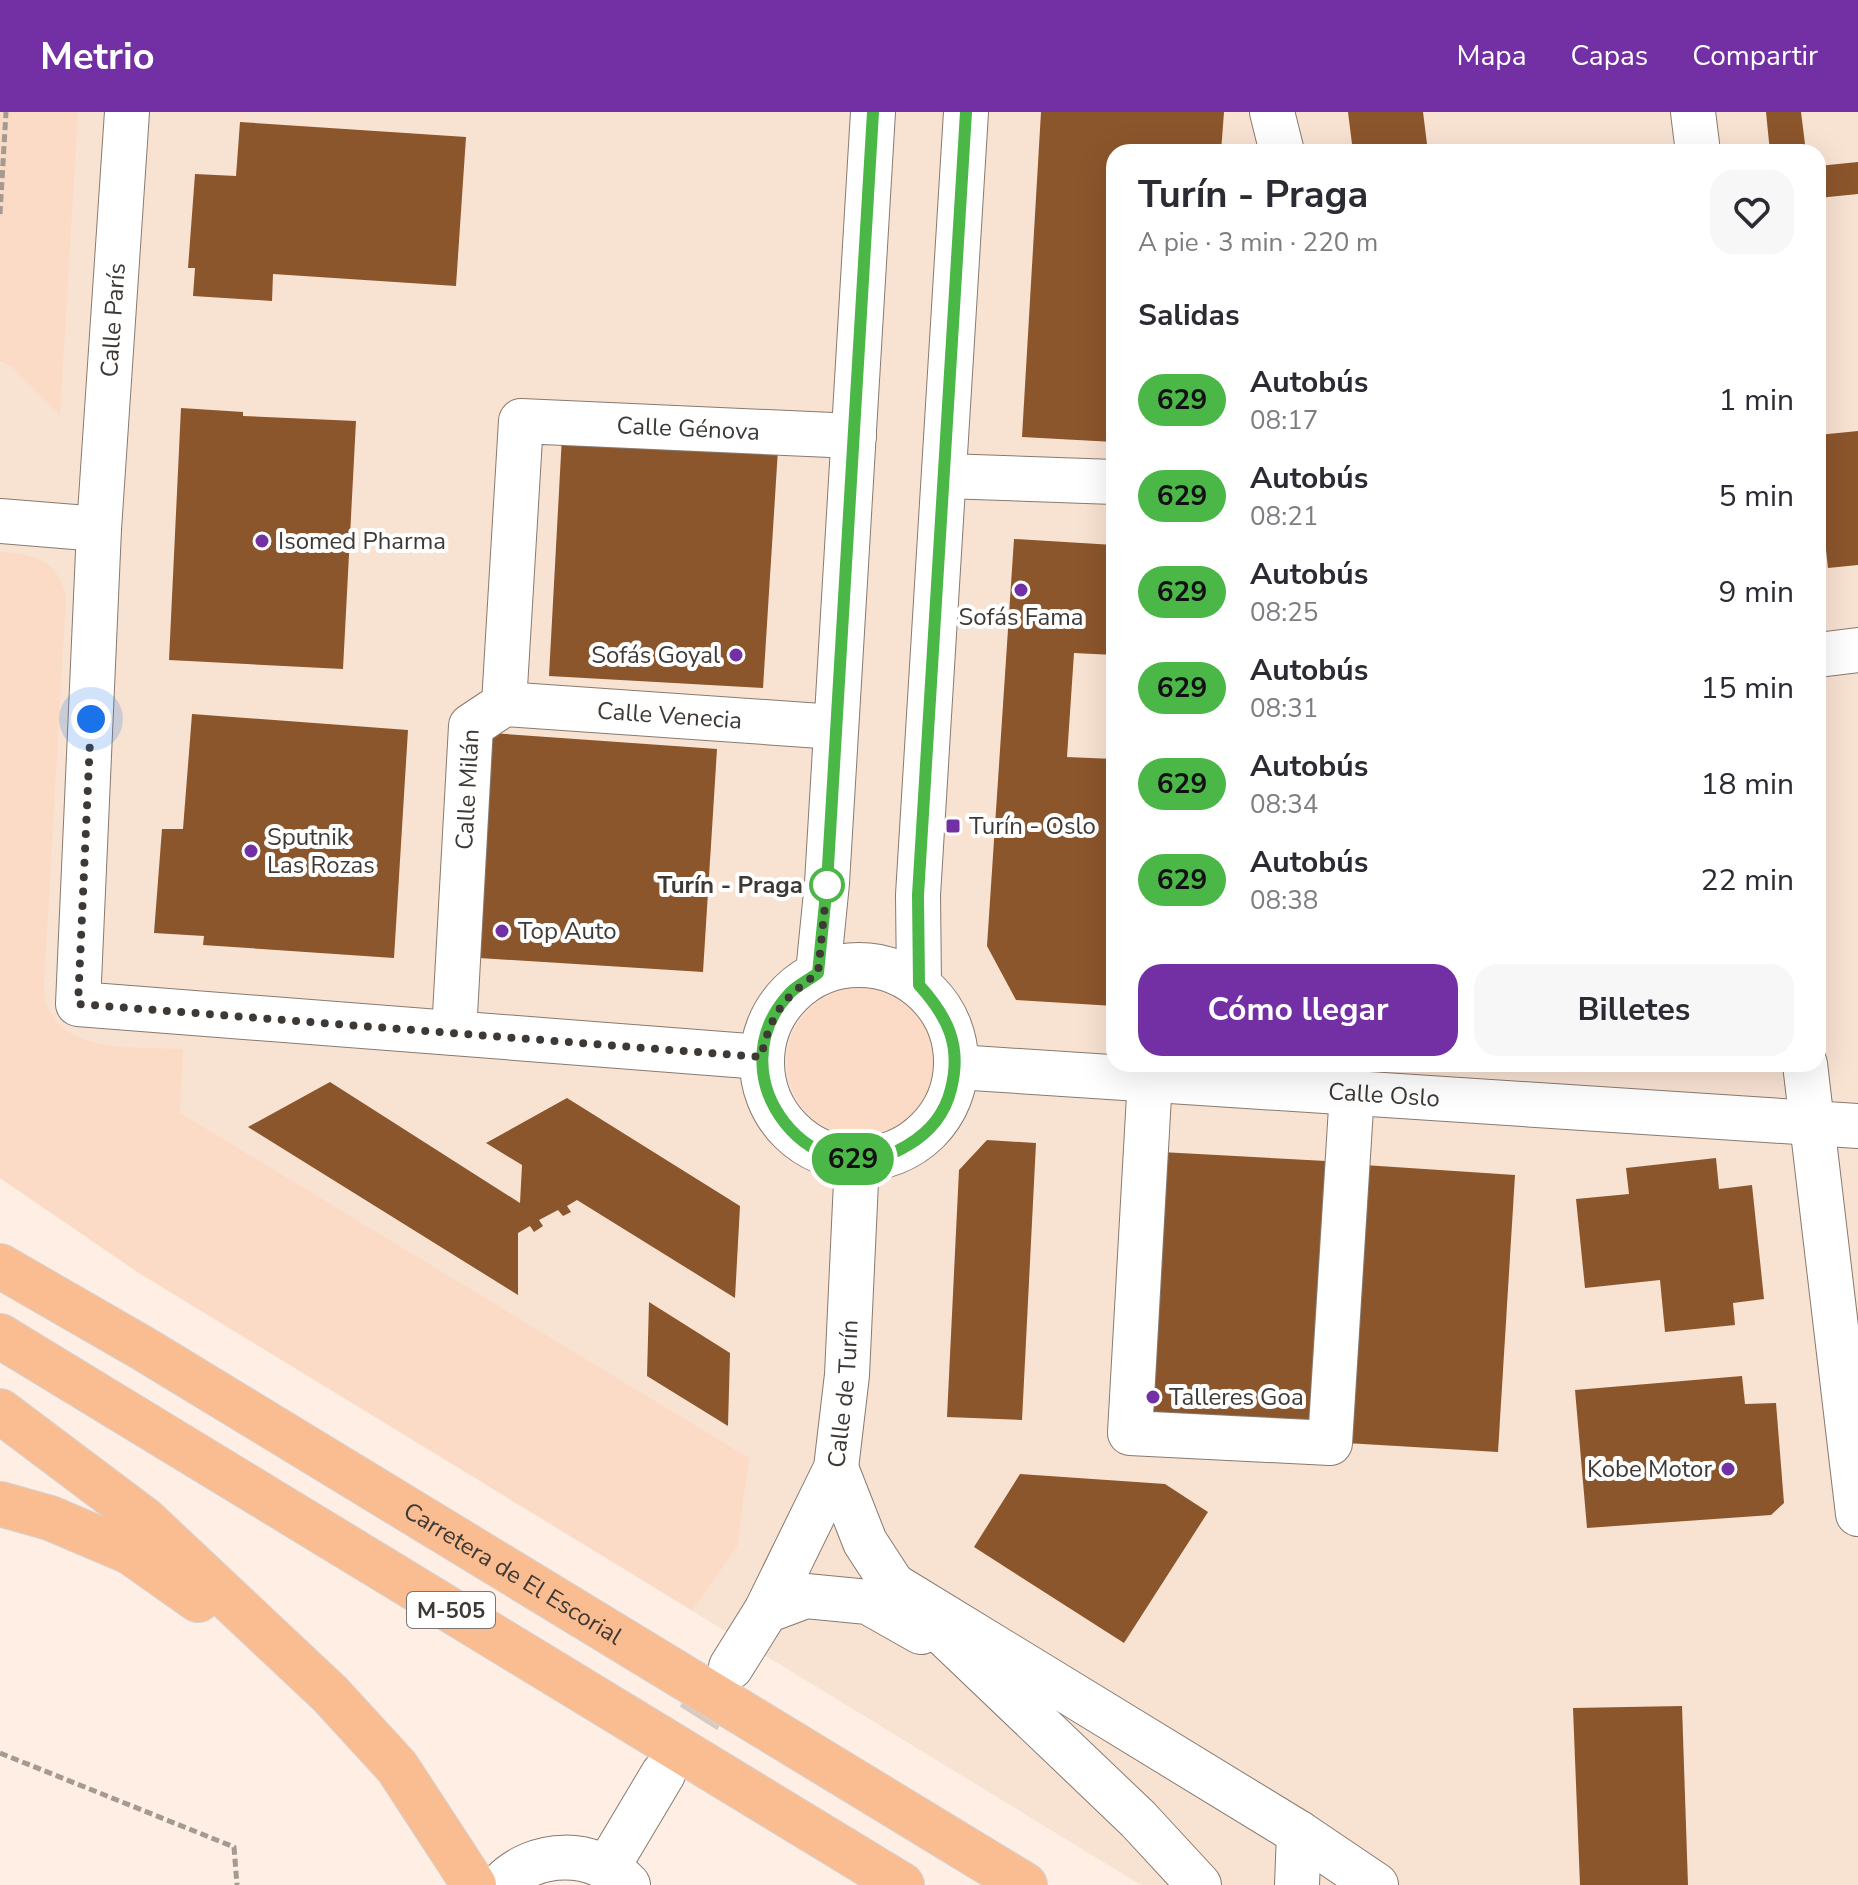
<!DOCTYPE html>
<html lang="es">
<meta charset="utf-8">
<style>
body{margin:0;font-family:"Nunito Sans",sans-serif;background:#f7f7f7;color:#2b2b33;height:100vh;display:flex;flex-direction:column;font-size:30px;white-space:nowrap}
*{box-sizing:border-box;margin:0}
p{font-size:26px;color:#7c7c81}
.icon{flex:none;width:44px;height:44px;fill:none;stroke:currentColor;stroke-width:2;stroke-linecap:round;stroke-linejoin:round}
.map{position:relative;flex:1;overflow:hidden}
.side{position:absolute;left:1106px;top:32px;width:720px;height:928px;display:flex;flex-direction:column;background:#fff;border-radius:24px;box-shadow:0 8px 32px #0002}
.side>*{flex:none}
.badge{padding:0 16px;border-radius:26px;font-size:28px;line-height:52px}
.you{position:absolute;width:40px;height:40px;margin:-20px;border:6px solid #fff;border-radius:50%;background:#1a73e8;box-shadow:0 0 0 12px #1a73e833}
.map>.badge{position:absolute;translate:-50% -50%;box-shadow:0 0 0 4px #fff}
h2{padding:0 32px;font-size:30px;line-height:72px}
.round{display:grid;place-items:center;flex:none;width:84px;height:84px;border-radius:24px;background:#f7f7f7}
.head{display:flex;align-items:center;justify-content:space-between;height:136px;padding:0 32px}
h1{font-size:38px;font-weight:700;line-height:60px}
.primary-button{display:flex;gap:16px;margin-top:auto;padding:16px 32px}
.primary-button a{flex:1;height:92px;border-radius:24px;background:#7230a4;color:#fff;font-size:32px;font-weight:700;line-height:92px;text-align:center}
.primary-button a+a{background:#f7f7f7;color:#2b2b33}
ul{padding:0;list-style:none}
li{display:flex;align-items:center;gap:24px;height:96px;padding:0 32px}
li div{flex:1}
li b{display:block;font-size:30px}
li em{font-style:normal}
li .badge{min-width:88px;font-weight:700;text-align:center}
header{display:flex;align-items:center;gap:48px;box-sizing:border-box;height:112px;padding:0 40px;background:#7230a4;color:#fff}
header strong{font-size:38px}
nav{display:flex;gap:44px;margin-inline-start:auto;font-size:28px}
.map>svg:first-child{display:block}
</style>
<header>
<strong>Metrio</strong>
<nav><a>Mapa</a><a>Capas</a><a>Compartir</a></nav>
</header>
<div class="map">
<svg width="1858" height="1773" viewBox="0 0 1858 1773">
<rect width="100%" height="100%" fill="#feeee3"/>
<path fill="#f8e2d2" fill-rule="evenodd" d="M0,0H1858V1773H1141L139,1161L0,1066ZM1114,40H1818V952H1114Z"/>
<g fill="#fbdbc5">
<polygon points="0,0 78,0 60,303 12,255 0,249"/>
<path d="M0,440C32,441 60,449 66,485L44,872C44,944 133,934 183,937L180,1001L749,1346L737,1435L692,1498L139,1161L0,1066Z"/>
<circle cx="861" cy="950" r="74"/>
</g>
<g fill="#8c562c">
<polygon points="1041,0 1224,0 1221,40 1114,40 1114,330 1022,325"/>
<polygon points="1348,0 1423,0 1428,40 1353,40"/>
<polygon points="1766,0 1801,0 1806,40 1770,40"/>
<polygon points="240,10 466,25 456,174 273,162 272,189 193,184 195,156 188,156 195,62 236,64"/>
<polygon points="1858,50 1858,82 1818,86 1818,54"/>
<polygon points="181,296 243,300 243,304 356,309 343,557 169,548"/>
<polygon points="1858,319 1858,453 1828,456 1818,366 1818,323"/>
<polygon points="562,324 778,337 763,576 549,564"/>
<polygon points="1014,427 1114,433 1114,543 1074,541 1067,645 1114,647 1114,894 1016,888 987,834"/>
<polygon points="192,602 408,618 394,846 203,833 204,824 154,821 162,717 183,717"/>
<polygon points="491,621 717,637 703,860 479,846"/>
<polygon points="330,970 520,1091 522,1053 486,1031 567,986 740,1094 735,1186 577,1088 567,1094 571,1100 563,1104 558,1098 539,1108 543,1114 534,1120 530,1114 518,1121 518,1183 248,1015"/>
<polygon points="987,1028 1036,1031 1022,1308 947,1305 959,1058"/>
<polygon points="1161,1040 1326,1049 1311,1314 1146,1303"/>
<polygon points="1716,1046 1719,1077 1752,1073 1764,1187 1733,1191 1735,1213 1665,1220 1660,1168 1585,1176 1576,1087 1629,1082 1626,1056"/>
<polygon points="1364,1053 1515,1063 1498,1340 1346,1331"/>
<polygon points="649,1190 730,1241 728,1314 647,1264"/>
<polygon points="1742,1264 1745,1292 1776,1291 1784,1391 1771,1403 1587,1416 1575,1278"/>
<polygon points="1020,1362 1165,1372 1208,1400 1124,1531 974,1435"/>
<polygon points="1682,1594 1688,1773 1580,1773 1573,1596"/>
</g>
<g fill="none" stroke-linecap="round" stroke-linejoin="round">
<polyline stroke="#d8cac0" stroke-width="44" stroke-dasharray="44 22" stroke-linecap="butt" points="663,1662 731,1555"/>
<defs>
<g id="minor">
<polyline points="127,0 99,417 78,892 761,945"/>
<polyline points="1272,0 1282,40"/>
<polyline points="1693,0 1698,40"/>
<polyline points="945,364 1114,370"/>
<polyline points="0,409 99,417"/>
<polyline points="1818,543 1858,538"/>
<path id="s1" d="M504,592L835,615"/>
<circle cx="859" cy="950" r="97"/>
<polyline points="818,861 827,771 873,0"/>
<polyline points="919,873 918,783 966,0"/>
<path id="s2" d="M454,921L471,614L504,592L521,309L854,324"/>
<polyline points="1805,952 1858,1402"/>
<path id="s3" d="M957,955L1858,1014"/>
<polyline points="1150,966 1130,1321 1330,1331 1352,980"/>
<polyline points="836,1356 865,1430 893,1473 1138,1707 1199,1773"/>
<polyline points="893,1473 1299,1721 1376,1773"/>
<polyline points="766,1499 806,1484 868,1490 921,1520"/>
<path id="s4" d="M731,1555L766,1499L836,1356L847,1263L857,1048"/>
<polyline points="607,1756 663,1662"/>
<path d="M501,1773C535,1737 594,1736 628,1773"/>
<polyline points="1297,1773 1299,1721"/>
</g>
<g id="highway">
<path id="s5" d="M0,1154L144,1237L1025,1773"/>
<polyline points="0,1224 902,1773"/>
<polyline points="0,1299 145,1408 330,1582 397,1655 474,1773"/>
<polyline points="0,1392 50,1406 130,1440 198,1488"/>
</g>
</defs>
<use href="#minor" stroke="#887a70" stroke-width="46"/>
<use href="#highway" stroke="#d5d3d3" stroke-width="46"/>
<g stroke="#a59a92" stroke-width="5" stroke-dasharray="8 4" stroke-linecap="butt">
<polyline points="0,102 6,0"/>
<polyline points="0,1641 234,1735 237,1773"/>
</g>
<use href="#minor" stroke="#fff" stroke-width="44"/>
<use href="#highway" stroke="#fabc91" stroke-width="44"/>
</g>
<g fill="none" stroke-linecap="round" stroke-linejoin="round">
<defs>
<path id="line" d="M873,0L827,771L818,861C809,868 796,874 789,882C713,965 814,1092 908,1033C930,1020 945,1002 951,977C962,934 948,905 919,873L918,783L966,0"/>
</defs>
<use href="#line" stroke="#fff" stroke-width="18"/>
<use href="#line" stroke="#4ab747" stroke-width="12"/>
<path stroke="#3f3935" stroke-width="8" stroke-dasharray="0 14.4" d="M91,607L78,892L761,945C771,902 782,887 818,861L827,773"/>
</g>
<g fill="#7230a4" stroke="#fff" stroke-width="3">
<circle cx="262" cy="429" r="8"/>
<circle cx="1021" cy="478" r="8"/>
<circle cx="736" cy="543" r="8"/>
<rect x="945" y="706" width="16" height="16" rx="4"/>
<circle cx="251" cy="739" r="8"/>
<circle cx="502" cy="819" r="8"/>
<circle cx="1153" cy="1285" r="8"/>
<circle cx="1728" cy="1357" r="8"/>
</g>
<circle fill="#fff" stroke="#4ab747" stroke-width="4" cx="827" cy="773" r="16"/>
<g text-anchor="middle" stroke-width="8" stroke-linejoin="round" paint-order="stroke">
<rect fill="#fff" stroke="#797472" stroke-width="2" x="407" y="1480" width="88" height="36" rx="6"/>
<g font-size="22" font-weight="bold" fill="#3f3935">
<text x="451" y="1506">M-505</text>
</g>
<g font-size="24" fill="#3f3935" stroke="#fff">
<text transform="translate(113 208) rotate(-86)" y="8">Calle París</text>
<text dy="8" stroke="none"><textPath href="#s2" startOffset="798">Calle Génova</textPath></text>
<text dy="8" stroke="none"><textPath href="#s1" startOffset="166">Calle Venecia</textPath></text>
<text dy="8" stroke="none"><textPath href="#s2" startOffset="244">Calle Milán</textPath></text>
<text dy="8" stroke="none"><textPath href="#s3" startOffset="428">Calle Oslo</textPath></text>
<text dy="8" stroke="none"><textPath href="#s4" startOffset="300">Calle de Turín</textPath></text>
<text dy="8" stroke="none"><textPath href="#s5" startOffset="598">Carretera de El Escorial</textPath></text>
</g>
<g font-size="24" fill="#3f3935" stroke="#fff" text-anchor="start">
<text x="278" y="437">Isomed Pharma</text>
<text x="1021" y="513" text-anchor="middle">Sofás Fama</text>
<text x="720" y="551" text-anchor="end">Sofás Goyal</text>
<text x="969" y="722">Turín - Oslo</text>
<text x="267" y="733">Sputnik<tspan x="267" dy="28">Las Rozas</tspan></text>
<text x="518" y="827">Top Auto</text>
<text x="1169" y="1293">Talleres Goa</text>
<text x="1712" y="1365" text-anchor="end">Kobe Motor</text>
</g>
<g font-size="24" font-weight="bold" fill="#3f3935" stroke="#fff" text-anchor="end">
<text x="803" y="781">Turín - Praga</text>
</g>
</g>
</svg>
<div class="you" style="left:91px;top:607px"></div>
<b class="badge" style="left:853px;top:1047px;background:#4ab747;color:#111">629</b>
<section class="side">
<div class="head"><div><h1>Turín - Praga</h1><p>A pie · 3 min · 220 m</p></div><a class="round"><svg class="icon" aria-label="heart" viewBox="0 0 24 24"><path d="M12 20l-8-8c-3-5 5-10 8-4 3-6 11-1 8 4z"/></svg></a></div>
<h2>Salidas</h2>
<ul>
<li><span class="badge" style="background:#4ab747;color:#111">629</span><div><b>Autobús</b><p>08:17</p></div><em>1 min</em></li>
<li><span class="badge" style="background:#4ab747;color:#111">629</span><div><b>Autobús</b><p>08:21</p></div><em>5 min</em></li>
<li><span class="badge" style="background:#4ab747;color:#111">629</span><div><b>Autobús</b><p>08:25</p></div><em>9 min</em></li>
<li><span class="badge" style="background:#4ab747;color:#111">629</span><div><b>Autobús</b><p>08:31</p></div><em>15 min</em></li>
<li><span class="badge" style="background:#4ab747;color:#111">629</span><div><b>Autobús</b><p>08:34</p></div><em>18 min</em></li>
<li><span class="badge" style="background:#4ab747;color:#111">629</span><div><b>Autobús</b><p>08:38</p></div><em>22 min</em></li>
</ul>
<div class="primary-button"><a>Cómo llegar</a><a>Billetes</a></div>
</section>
</div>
